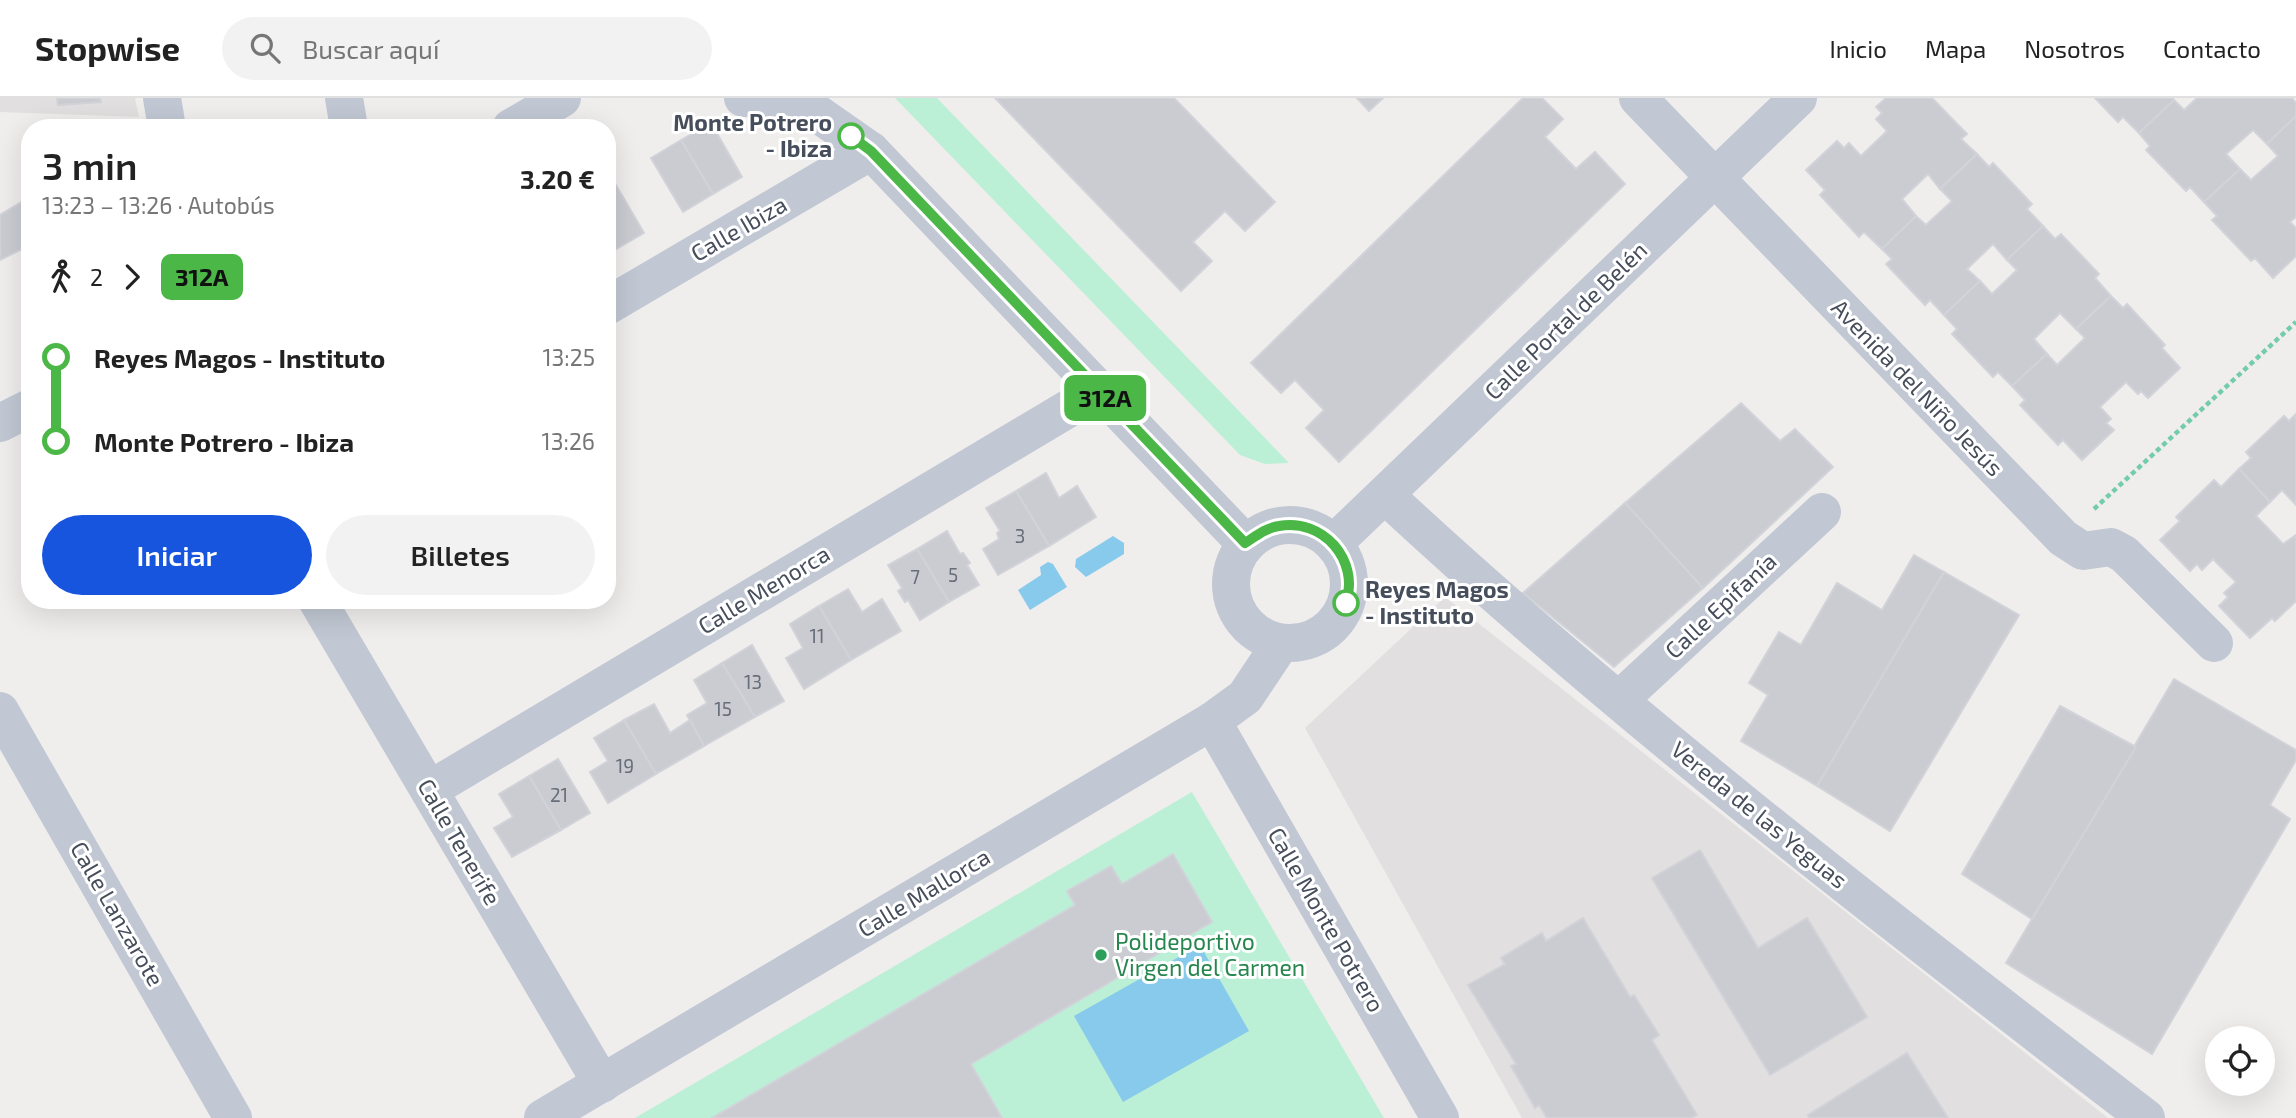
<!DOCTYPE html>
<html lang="es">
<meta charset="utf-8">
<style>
body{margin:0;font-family:"Exo 2",sans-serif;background:#f2f2f2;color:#222;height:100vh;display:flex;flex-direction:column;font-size:26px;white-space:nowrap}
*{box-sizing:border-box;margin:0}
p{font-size:23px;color:#767676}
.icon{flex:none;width:38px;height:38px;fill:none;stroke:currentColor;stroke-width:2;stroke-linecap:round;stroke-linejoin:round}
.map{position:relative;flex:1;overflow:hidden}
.panel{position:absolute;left:21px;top:21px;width:595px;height:490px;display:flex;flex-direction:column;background:#fff;border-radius:28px;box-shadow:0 7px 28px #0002}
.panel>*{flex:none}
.badge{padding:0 14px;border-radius:10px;font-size:24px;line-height:46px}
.controls{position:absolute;left:2205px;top:928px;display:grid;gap:14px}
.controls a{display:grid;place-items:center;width:70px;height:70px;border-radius:50%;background:#fff;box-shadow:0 7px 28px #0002;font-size:35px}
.map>.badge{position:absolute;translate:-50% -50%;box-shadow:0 0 0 4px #fff}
.legs{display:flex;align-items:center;gap:10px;height:77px;padding:0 21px;font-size:23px}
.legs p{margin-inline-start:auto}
.summary{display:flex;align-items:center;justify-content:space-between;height:119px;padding:0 21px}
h1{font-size:38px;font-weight:600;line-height:52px}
.cta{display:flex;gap:14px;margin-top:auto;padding:14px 21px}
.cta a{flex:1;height:80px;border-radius:42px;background:#1855df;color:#fff;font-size:28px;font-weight:600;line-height:80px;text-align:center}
.cta a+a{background:#f2f2f2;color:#222}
ul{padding:0 21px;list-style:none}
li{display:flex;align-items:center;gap:24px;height:84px;font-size:26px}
li i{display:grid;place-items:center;width:10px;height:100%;margin:0 9px;background:currentColor}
li i::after{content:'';width:18px;height:18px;margin:-9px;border:5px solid;border-radius:50%;background:#fff}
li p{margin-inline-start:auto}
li:first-child i{background:linear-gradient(#0000 50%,currentColor 0)}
li:last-child i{background:linear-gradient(currentColor 50%,#0000 0)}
header{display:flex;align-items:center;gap:42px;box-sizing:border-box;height:98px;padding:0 35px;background:#fff;border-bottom:2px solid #e0e0e0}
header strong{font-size:33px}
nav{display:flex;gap:38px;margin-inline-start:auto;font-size:24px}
.search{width:490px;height:63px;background:#f2f2f2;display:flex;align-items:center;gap:18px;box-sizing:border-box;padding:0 24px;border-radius:38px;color:#767676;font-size:26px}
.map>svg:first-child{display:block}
</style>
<header>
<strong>Stopwise</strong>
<div class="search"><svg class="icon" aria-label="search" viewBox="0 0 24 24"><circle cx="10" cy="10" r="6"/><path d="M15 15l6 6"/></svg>Buscar aquí</div>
<nav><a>Inicio</a><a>Mapa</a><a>Nosotros</a><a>Contacto</a></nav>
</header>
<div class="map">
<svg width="2296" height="1020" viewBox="0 0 2296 1020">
<rect width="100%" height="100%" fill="#f0eeed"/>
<g fill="#e1dfdf">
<polygon points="0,0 135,0 139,19 0,14"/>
<polygon points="1445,499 2108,1020 1522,1020 1305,630"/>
</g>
<g fill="#bbefd6">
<polygon points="895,0 937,0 1289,365 1265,366 1240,357"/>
<polygon points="1192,694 1384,1020 635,1020"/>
</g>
<g fill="#88caec">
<polygon points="1113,438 1124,445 1124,456 1086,479 1075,469 1076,461"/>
<polygon points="1048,464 1053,466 1067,489 1030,512 1018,492 1041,477 1040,469"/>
<polygon points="1200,847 1249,933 1123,1004 1074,918"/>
</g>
<g fill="#caccd2" stroke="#d1d3d9" stroke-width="2">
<polygon points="57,0 100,0 101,4 58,7"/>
<polygon points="995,0 1174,0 1275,104 1245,133 1225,113 1193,144 1212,163 1181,193"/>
<polygon points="1357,0 1383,0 1369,13"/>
<polygon points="1523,0 1542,0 1563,21 1545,39 1576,71 1595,54 1625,86 1339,364 1306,330 1324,312 1295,282 1281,295 1251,265"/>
<polygon points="1886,0 1932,0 1967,36 1961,41 1977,56 1940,91 1928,76 1902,101 1916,118 1882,151 1864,134 1859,139 1820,97 1825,92 1806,72 1837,43 1844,50 1849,45 1861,58 1887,33 1876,21 1882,15 1876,9"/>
<polygon points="2095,0 2172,0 2174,2 2139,35 2123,19 2118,24"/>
<polygon points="2197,0 2292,0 2296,5 2296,18 2267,46 2253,32 2226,56 2240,71 2204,104 2190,89 2186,93 2146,52 2150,48 2139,35 2174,2 2184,12"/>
<polygon points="2296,18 2296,119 2290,124 2296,130 2296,158 2273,180 2255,160 2251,163 2212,122 2217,118 2204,104 2240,71 2251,82 2278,58 2267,46"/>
<polygon points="711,25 742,79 713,96 681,42"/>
<polygon points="681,42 713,96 683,114 651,60"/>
<polygon points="1977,56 1989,69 1993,65 2032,106 2027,111 2043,128 2007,162 1993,146 1967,171 1980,183 1944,217 1930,202 1925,207 1886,166 1892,161 1882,151 1916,118 1926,127 1952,103 1940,91"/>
<polygon points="613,82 644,135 613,153 607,143 607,85"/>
<polygon points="30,99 30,147 0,162 0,117"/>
<polygon points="2043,128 2055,141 2061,136 2099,176 2095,180 2111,198 2076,231 2060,215 2034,241 2047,256 2012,288 1998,274 1993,279 1952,236 1957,231 1944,217 1980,183 1992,196 2017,172 2007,162"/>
<polygon points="2111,198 2123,210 2127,206 2165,247 2162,250 2180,270 2148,300 2141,293 2138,296 2126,284 2100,309 2111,321 2106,325 2114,332 2082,362 2063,342 2058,347 2020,307 2025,302 2012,288 2047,256 2057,267 2085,240 2076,231"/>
<polygon points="1741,305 1780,343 1795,331 1833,369 1703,490 1625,405"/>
<polygon points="2296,316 2296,407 2282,392 2270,404 2239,371 2251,360 2246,354 2284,318 2289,323"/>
<polygon points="2239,371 2270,404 2256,418 2283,446 2296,437 2296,503 2275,523 2272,520 2250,540 2219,508 2228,499 2224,495 2236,484 2213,461 2202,472 2197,466 2190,473 2160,442 2180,423 2176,419 2214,382 2221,389"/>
<polygon points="1046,375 1059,400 1077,388 1096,419 1049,448 1016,393"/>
<polygon points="1016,393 1049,448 998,477 983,451 999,441 997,435 1000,433 986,410"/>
<polygon points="1625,405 1703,490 1614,569 1523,495"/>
<polygon points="947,433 960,456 963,455 970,465 967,467 979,487 949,504 917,451"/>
<polygon points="917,451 949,504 920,522 908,502 905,504 898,493 902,490 888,467"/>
<polygon points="1914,457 1944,474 1817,688 1741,643 1768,597 1749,585 1779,534 1801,547 1837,485 1882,512"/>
<polygon points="1944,474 2019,517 1890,733 1817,688"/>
<polygon points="848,491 862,514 882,501 901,533 851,562 819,508"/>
<polygon points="819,508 851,562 804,591 786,560 803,550 790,526"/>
<polygon points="752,547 784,603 755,619 722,565"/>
<polygon points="722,565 755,619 704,648 687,617 707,605 694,582"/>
<polygon points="2174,581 2296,652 2296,662 2270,707 2290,721 2152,956 2006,865"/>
<polygon points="654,606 670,635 690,622 704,648 656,676 624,622"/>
<polygon points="2060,608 2136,649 2032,821 1962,776"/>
<polygon points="624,622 656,676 608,705 590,674 608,663 594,640"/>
<polygon points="558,661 590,715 561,732 529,678"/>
<polygon points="529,678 561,732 512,759 494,730 513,719 499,696"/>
<polygon points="1700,752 1758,850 1807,820 1867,919 1770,977 1652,780"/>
<polygon points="1173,756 1212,824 971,966 1002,1020 712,1020 1075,807 1067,793 1111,768 1122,786"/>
<polygon points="1583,820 1630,899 1634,897 1659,937 1652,942 1697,1017 1691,1020 1547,1020 1539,1007 1535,1010 1511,968 1516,966 1468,887 1505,866 1501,860 1542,835 1546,843"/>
<polygon points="1907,955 1948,1020 1809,1020 1808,1017"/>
</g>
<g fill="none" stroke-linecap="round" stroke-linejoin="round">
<polyline stroke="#73ccac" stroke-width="4.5" stroke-dasharray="5 3.5" stroke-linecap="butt" points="2094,411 2296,224"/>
<g stroke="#c1c8d3" stroke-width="38">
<polyline points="162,0 167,30"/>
<polyline points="344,0 349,30"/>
<polyline points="743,0 773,0"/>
<polyline points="795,0 871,53 1245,445"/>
<polyline points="1638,0 2063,440 2083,453 2111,449 2124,456 2214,545"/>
<polyline points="511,30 562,0"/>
<polyline points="607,208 871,53"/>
<polyline points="0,325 30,310"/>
<path d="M1385,397C1625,620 1886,820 2146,1020"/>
<circle cx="1290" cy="486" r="59"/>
<polyline points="1334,445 1798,0"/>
<polyline points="317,502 602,986"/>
<polyline points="1619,602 1822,414"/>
<polyline points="0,613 233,1020"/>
<polyline points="1212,623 1440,1020"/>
<polyline points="429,692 1098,293"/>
<polyline points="543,1020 1212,623 1245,599 1281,545"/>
</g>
</g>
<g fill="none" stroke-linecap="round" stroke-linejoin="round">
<defs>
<path id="line-1" d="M851,38L871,53L1245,445C1256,438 1266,430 1279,428C1323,420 1360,462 1346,505"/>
</defs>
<use href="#line-1" stroke="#fff" stroke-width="16"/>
<use href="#line-1" stroke="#4ab747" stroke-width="10"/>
</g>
<g fill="#fff" stroke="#4ab747" stroke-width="3.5">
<circle cx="851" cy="38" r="12"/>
<circle cx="1346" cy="505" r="12"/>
</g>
<circle fill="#2e9e5b" stroke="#fff" stroke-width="2.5" cx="1101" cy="857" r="7"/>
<g text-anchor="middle" stroke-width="6" stroke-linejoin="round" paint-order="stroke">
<g font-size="19" fill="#676e79">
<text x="1020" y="445">3</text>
<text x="953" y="484">5</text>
<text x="915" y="486">7</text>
<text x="817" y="545">11</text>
<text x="753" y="591">13</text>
<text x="723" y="618">15</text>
<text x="625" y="675">19</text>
<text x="559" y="704">21</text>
</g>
<g font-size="23" font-weight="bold" fill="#464e5b" stroke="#fff" text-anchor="end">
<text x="832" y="33">Monte Potrero<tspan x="832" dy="26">- Ibiza</tspan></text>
<text x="1365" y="500" text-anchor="start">Reyes Magos<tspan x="1365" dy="26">- Instituto</tspan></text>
</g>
<g font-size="23" fill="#464e5b" stroke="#fff">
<text transform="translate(739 131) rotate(-30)" y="8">Calle Ibiza</text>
<text transform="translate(1566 223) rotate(-44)" y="8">Calle Portal de Belén</text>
<text transform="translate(1917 290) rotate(46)" y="8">Avenida del Niño Jesús</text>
<text transform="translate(764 492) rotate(-31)" y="8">Calle Menorca</text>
<text transform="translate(1721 508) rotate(-43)" y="8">Calle Epifanía</text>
<text transform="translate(1759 717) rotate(39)" y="8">Vereda de las Yeguas</text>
<text transform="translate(459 744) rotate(60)" y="8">Calle Tenerife</text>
<text transform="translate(924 795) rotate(-31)" y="8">Calle Mallorca</text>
<text transform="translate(117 816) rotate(60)" y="8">Calle Lanzarote</text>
<text transform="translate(1326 822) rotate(60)" y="8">Calle Monte Potrero</text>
</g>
<g font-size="23" fill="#27864d" stroke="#fff" text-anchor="start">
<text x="1115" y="852">Polideportivo<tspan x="1115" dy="26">Virgen del Carmen</tspan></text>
</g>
</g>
</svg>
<div class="controls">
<a><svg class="icon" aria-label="locate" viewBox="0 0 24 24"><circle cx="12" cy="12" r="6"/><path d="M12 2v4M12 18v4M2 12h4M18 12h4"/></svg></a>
</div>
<b class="badge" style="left:1105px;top:300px;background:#4ab747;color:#111">312A</b>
<section class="panel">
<div class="summary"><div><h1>3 min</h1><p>13:23 – 13:26 · Autobús</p></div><b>3.20 €</b></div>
<div class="legs"><svg class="icon" aria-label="walk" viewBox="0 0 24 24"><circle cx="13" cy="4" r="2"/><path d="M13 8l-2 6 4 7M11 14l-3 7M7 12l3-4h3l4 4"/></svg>2<svg class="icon" aria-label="forward" viewBox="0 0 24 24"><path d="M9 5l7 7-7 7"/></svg><b class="badge" style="background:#4ab747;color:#111">312A</b></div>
<ul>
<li><i style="color:#4ab747"></i><b>Reyes Magos - Instituto</b><p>13:25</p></li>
<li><i style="color:#4ab747"></i><b>Monte Potrero - Ibiza</b><p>13:26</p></li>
</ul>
<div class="cta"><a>Iniciar</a><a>Billetes</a></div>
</section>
</div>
